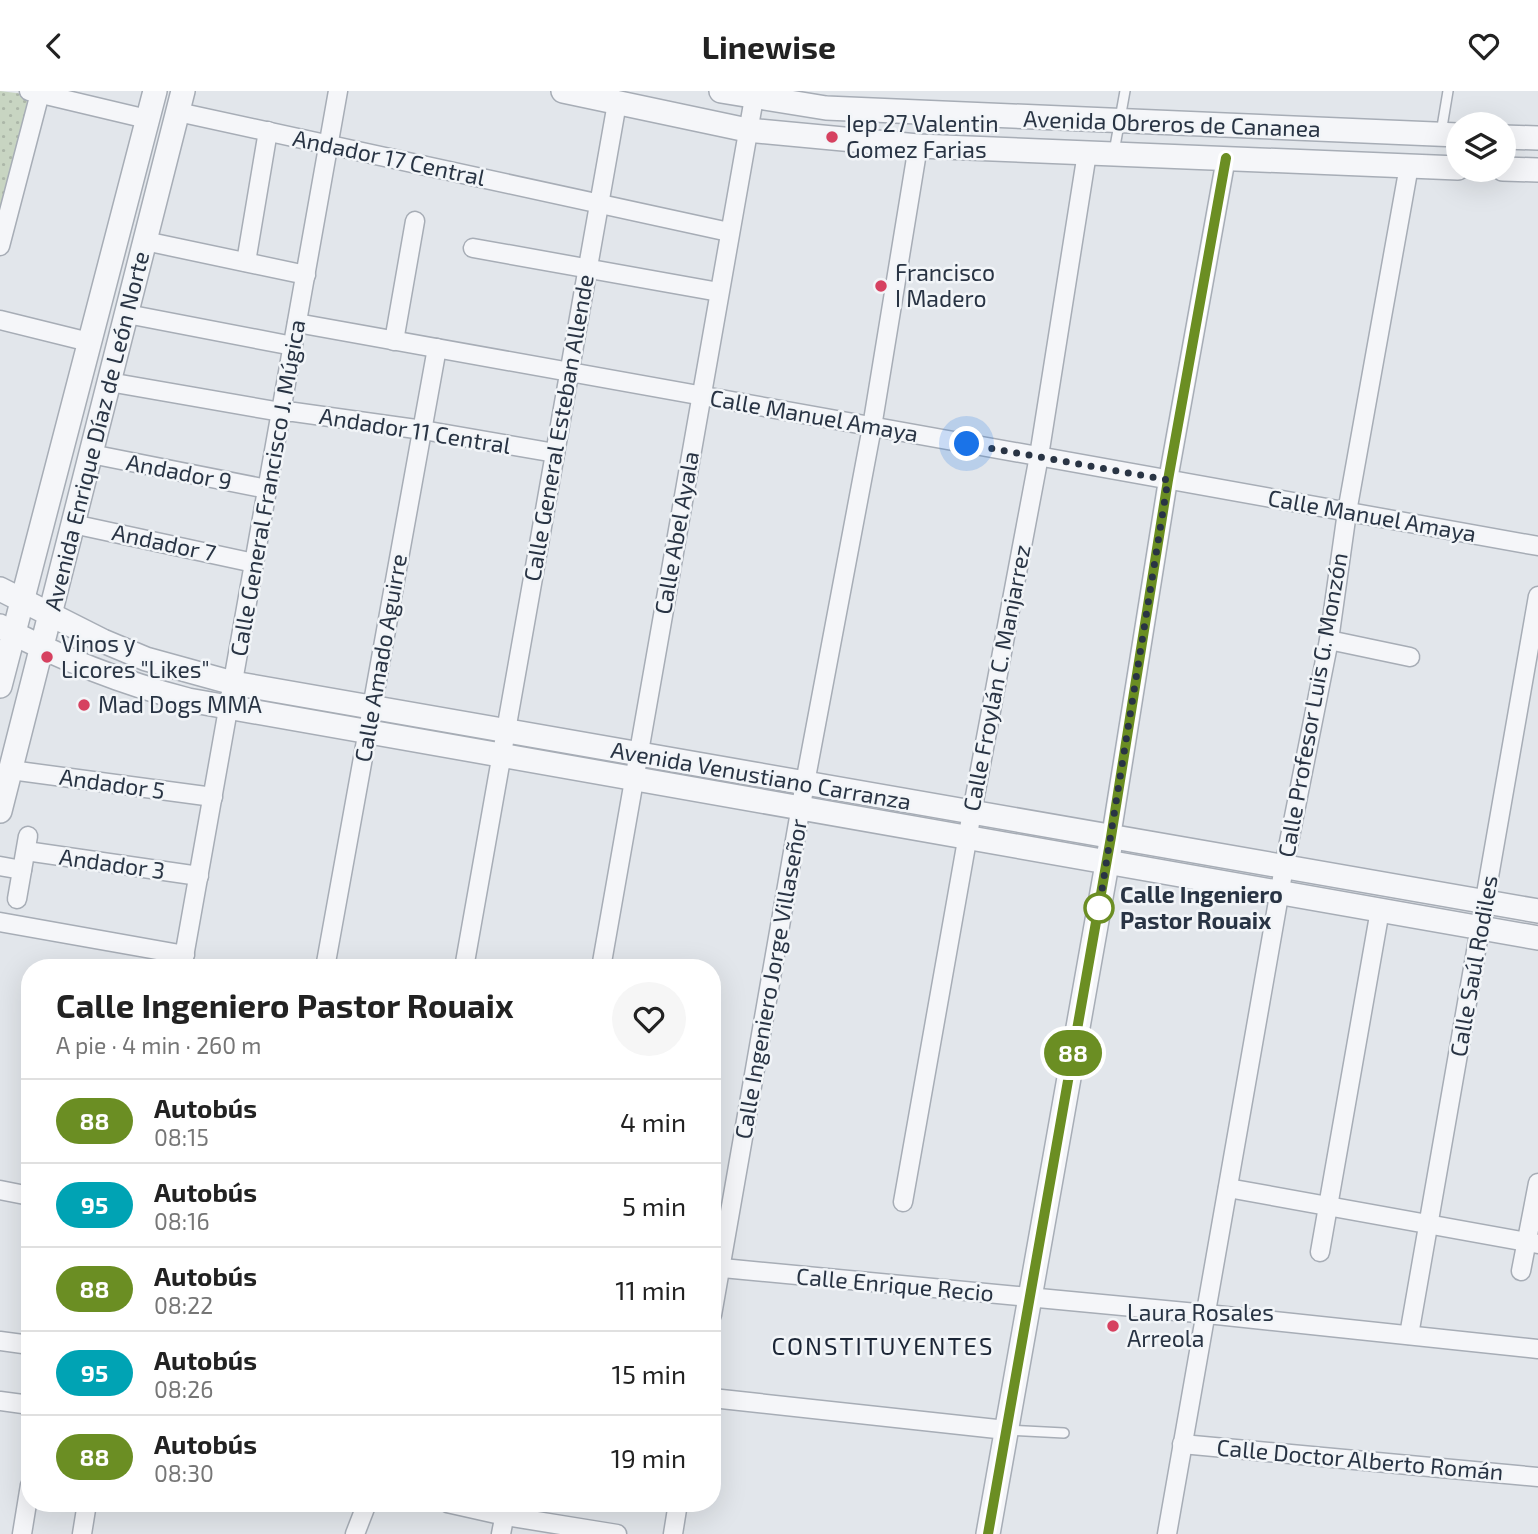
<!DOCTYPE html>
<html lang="es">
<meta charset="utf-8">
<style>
body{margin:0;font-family:"Exo 2",sans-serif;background:#f6f6f6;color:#222;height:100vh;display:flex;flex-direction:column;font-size:26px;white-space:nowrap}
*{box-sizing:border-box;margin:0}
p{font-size:23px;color:#767676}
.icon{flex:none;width:38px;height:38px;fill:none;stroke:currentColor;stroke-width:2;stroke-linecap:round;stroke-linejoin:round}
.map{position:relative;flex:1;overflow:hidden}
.sheet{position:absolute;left:21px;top:868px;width:700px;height:553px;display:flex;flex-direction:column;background:#fff;border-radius:28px;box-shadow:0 7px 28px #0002}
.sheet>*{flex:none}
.badge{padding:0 14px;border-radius:23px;font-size:24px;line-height:46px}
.controls{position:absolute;left:1446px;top:21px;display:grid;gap:14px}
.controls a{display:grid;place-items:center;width:70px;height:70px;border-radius:50%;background:#fff;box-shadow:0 7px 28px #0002;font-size:35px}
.you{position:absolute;width:35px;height:35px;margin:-18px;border:5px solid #fff;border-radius:50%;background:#1a73e8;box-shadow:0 0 0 10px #1a73e833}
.map>.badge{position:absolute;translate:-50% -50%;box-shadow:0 0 0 4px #fff}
.round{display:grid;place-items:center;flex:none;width:74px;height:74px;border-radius:37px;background:#f6f6f6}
.summary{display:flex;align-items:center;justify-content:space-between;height:119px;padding:0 35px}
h1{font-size:33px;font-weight:700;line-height:52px}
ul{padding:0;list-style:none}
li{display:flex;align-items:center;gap:21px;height:84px;padding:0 35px;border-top:2px solid #e0e0e0}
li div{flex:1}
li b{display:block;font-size:26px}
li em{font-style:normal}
li .badge{min-width:77px;font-weight:700;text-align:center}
header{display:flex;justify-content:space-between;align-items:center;height:91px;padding:0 35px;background:#fff;font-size:32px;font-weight:700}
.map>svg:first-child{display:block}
</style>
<header><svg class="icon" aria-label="back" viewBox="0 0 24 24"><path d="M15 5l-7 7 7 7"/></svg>Linewise<svg class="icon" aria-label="heart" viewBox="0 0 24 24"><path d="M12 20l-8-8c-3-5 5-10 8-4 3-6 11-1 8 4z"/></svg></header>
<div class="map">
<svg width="1538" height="1443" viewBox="0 0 1538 1443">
<defs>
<pattern id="grass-dots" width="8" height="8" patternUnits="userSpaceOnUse" patternTransform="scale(1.75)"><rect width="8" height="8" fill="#c8d5c2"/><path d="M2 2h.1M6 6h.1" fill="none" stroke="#acb7a8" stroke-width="1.8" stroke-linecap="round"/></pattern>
</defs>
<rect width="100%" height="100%" fill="#e2e6eb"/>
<polygon fill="url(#grass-dots)" points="0,0 32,4 0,117"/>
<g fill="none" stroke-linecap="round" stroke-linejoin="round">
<defs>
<g id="service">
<polyline points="1441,42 1448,0"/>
<polyline points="1114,61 1125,0"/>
<polyline points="1008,1339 1064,1342"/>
</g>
<g id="minor">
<polyline points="29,0 147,28"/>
<polyline points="178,21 729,141"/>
<polyline points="145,150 306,184"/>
<polyline points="0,155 40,2"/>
<polyline points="473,157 719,201"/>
<polyline points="246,171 268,40"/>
<polyline points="127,223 293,255"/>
<polyline points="0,229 89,251"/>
<polyline points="297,232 1538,455"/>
<polyline points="394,250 415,130"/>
<polyline points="109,291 281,321 294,321 423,339 555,362"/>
<polyline points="91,363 267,398"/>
<polyline points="73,433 254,472"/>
<polyline points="1329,549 1410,566"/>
<polyline points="11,679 213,706"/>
<polyline points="1111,746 1168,389 1226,67"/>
<polyline points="26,760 199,785"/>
<polyline points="0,775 22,779"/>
<polyline points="17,808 28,745"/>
<polyline points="0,831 185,864"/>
<polyline points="182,877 338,0"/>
<polyline points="325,877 437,257"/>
<polyline points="464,877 617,12"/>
<polyline points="601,877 754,7"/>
<polyline points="1228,1097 1538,1153"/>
<polyline points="0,1099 30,1105"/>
<polyline points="903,1111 972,721 1039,365 1087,62"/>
<polyline points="1320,1161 1380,819"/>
<polyline points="712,1176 1207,1223 1538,1258"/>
<polyline points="1521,1180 1538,1092"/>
<polyline points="712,1224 805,692 872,336 918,55"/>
<polyline points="1409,1244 1538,505"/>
<polyline points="0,1250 30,1254"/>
<polyline points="712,1307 1006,1339"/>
<polyline points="0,1310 30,1314"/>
<polyline points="1182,1353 1538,1386"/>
<polyline points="447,1412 505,1425 617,1443"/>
<polyline points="22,1443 30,1394"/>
<polyline points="82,1443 87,1412"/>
<polyline points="355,1443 367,1412"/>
<polyline points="501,1443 507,1412"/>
<polyline points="673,1443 678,1412"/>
<polyline points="1167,1443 1284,776 1329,549 1347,421 1409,75"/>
</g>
<g id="tertiary">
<polyline points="563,0 747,39 918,55 1458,77"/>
<polyline points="721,0 826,17 1458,44"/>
<polyline points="1503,46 1538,47"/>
<polyline points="1503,78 1538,79"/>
<polyline points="0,498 103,550 146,568 233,592 1538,820"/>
<path d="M0,535C59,567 123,592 188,609L1538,847"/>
<polyline points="0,595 155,0"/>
<polyline points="0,720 183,0"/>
<polyline points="988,1443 1110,756"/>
</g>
</defs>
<use href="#service" stroke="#a7adb6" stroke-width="12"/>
<use href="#minor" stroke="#a7adb6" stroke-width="21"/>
<use href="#tertiary" stroke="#a7adb6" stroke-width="26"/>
<use href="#service" stroke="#f5f6f9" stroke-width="9"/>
<use href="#minor" stroke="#f5f6f9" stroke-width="18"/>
<use href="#tertiary" stroke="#f5f6f9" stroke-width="23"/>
</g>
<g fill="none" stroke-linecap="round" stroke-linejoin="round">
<defs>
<polyline id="line" points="988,1443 1111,746 1168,389 1226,67"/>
</defs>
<use href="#line" stroke="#fff" stroke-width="16"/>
<use href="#line" stroke="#6b8e23" stroke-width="10"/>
<polyline stroke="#293444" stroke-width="7" stroke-dasharray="0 12.6" points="967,353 1168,389 1099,817"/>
</g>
<g fill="#d64160" stroke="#f2f5f8" stroke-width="2.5">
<circle cx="832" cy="46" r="7"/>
<circle cx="881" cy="195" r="7"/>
<circle cx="47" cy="566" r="7"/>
<circle cx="84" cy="614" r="7"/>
<circle cx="1113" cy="1235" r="7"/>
</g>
<circle fill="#fff" stroke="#6b8e23" stroke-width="3.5" cx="1099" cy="817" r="14"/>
<g text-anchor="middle" stroke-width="5" stroke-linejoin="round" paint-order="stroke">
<g font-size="23" fill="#293444" stroke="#f2f5f8" text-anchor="start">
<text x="846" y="41">Iep 27 Valentin<tspan x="846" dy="26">Gomez Farias</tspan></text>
<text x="895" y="190">Francisco<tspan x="895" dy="26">I Madero</tspan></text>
<text x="61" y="561">Vinos y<tspan x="61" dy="26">Licores "Likes"</tspan></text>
<text x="98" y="622">Mad Dogs MMA</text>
<text x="1127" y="1230">Laura Rosales<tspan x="1127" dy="26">Arreola</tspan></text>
</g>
<g font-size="23" fill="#293444" stroke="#f2f5f8">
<text transform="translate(1172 33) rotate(2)" y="8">Avenida Obreros de Cananea</text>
<text transform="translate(389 67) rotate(12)" y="8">Andador 17 Central</text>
<text transform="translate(814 325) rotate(10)" y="8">Calle Manuel Amaya</text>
<text transform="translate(559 337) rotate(-80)" y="8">Calle General Esteban Allende</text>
<text transform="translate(97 340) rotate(-76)" y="8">Avenida Enrique Díaz de León Norte</text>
<text transform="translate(415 340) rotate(9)" y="8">Andador 11 Central</text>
<text transform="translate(179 381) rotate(11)" y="8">Andador 9</text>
<text transform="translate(268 397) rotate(-80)" y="8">Calle General Francisco J. Múgica</text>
<text transform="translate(1372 425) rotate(10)" y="8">Calle Manuel Amaya</text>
<text transform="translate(677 442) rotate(-80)" y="8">Calle Abel Ayala</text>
<text transform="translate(164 452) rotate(12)" y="8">Andador 7</text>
<text transform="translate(381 567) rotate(-80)" y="8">Calle Amado Aguirre</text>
<text transform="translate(997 587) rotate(-79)" y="8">Calle Froylán C. Manjarrez</text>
<text transform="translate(1313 614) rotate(-80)" y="8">Calle Profesor Luis G. Monzón</text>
<text transform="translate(761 685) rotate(10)" y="8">Avenida Venustiano Carranza</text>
<text transform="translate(112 693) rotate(8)" y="8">Andador 5</text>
<text transform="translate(112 773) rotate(8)" y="8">Andador 3</text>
<text transform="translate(1474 875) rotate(-80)" y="8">Calle Saúl Rodiles</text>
<text transform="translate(771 888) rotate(-80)" y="8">Calle Ingeniero Jorge Villaseñor</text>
<text transform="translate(895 1194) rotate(5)" y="8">Calle Enrique Recio</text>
<text transform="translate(1360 1369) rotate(5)" y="8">Calle Doctor Alberto Román</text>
</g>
<g font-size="23" font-weight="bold" fill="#293444" stroke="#f2f5f8" text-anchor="start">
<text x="1120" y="812">Calle Ingeniero<tspan x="1120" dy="26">Pastor Rouaix</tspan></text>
</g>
<g font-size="24" letter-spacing="2" fill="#1b2535" stroke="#f2f5f8">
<text x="883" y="1264">CONSTITUYENTES</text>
</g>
</g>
</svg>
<div class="controls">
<a><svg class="icon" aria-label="layers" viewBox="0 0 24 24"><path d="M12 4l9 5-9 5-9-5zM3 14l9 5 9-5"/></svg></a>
</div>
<div class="you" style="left:967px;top:353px"></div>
<b class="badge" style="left:1073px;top:962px;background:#6b8e23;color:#fff">88</b>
<section class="sheet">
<div class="summary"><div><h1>Calle Ingeniero Pastor Rouaix</h1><p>A pie · 4 min · 260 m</p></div><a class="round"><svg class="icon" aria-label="heart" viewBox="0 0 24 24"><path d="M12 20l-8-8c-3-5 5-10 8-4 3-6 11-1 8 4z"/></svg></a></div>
<ul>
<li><span class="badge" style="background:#6b8e23;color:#fff">88</span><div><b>Autobús</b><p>08:15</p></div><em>4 min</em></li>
<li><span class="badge" style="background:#00a3b4;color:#fff">95</span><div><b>Autobús</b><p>08:16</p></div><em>5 min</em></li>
<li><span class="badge" style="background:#6b8e23;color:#fff">88</span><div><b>Autobús</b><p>08:22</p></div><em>11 min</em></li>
<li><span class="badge" style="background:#00a3b4;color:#fff">95</span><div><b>Autobús</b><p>08:26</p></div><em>15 min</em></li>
<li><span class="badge" style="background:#6b8e23;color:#fff">88</span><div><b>Autobús</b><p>08:30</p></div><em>19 min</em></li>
</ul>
</section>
</div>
